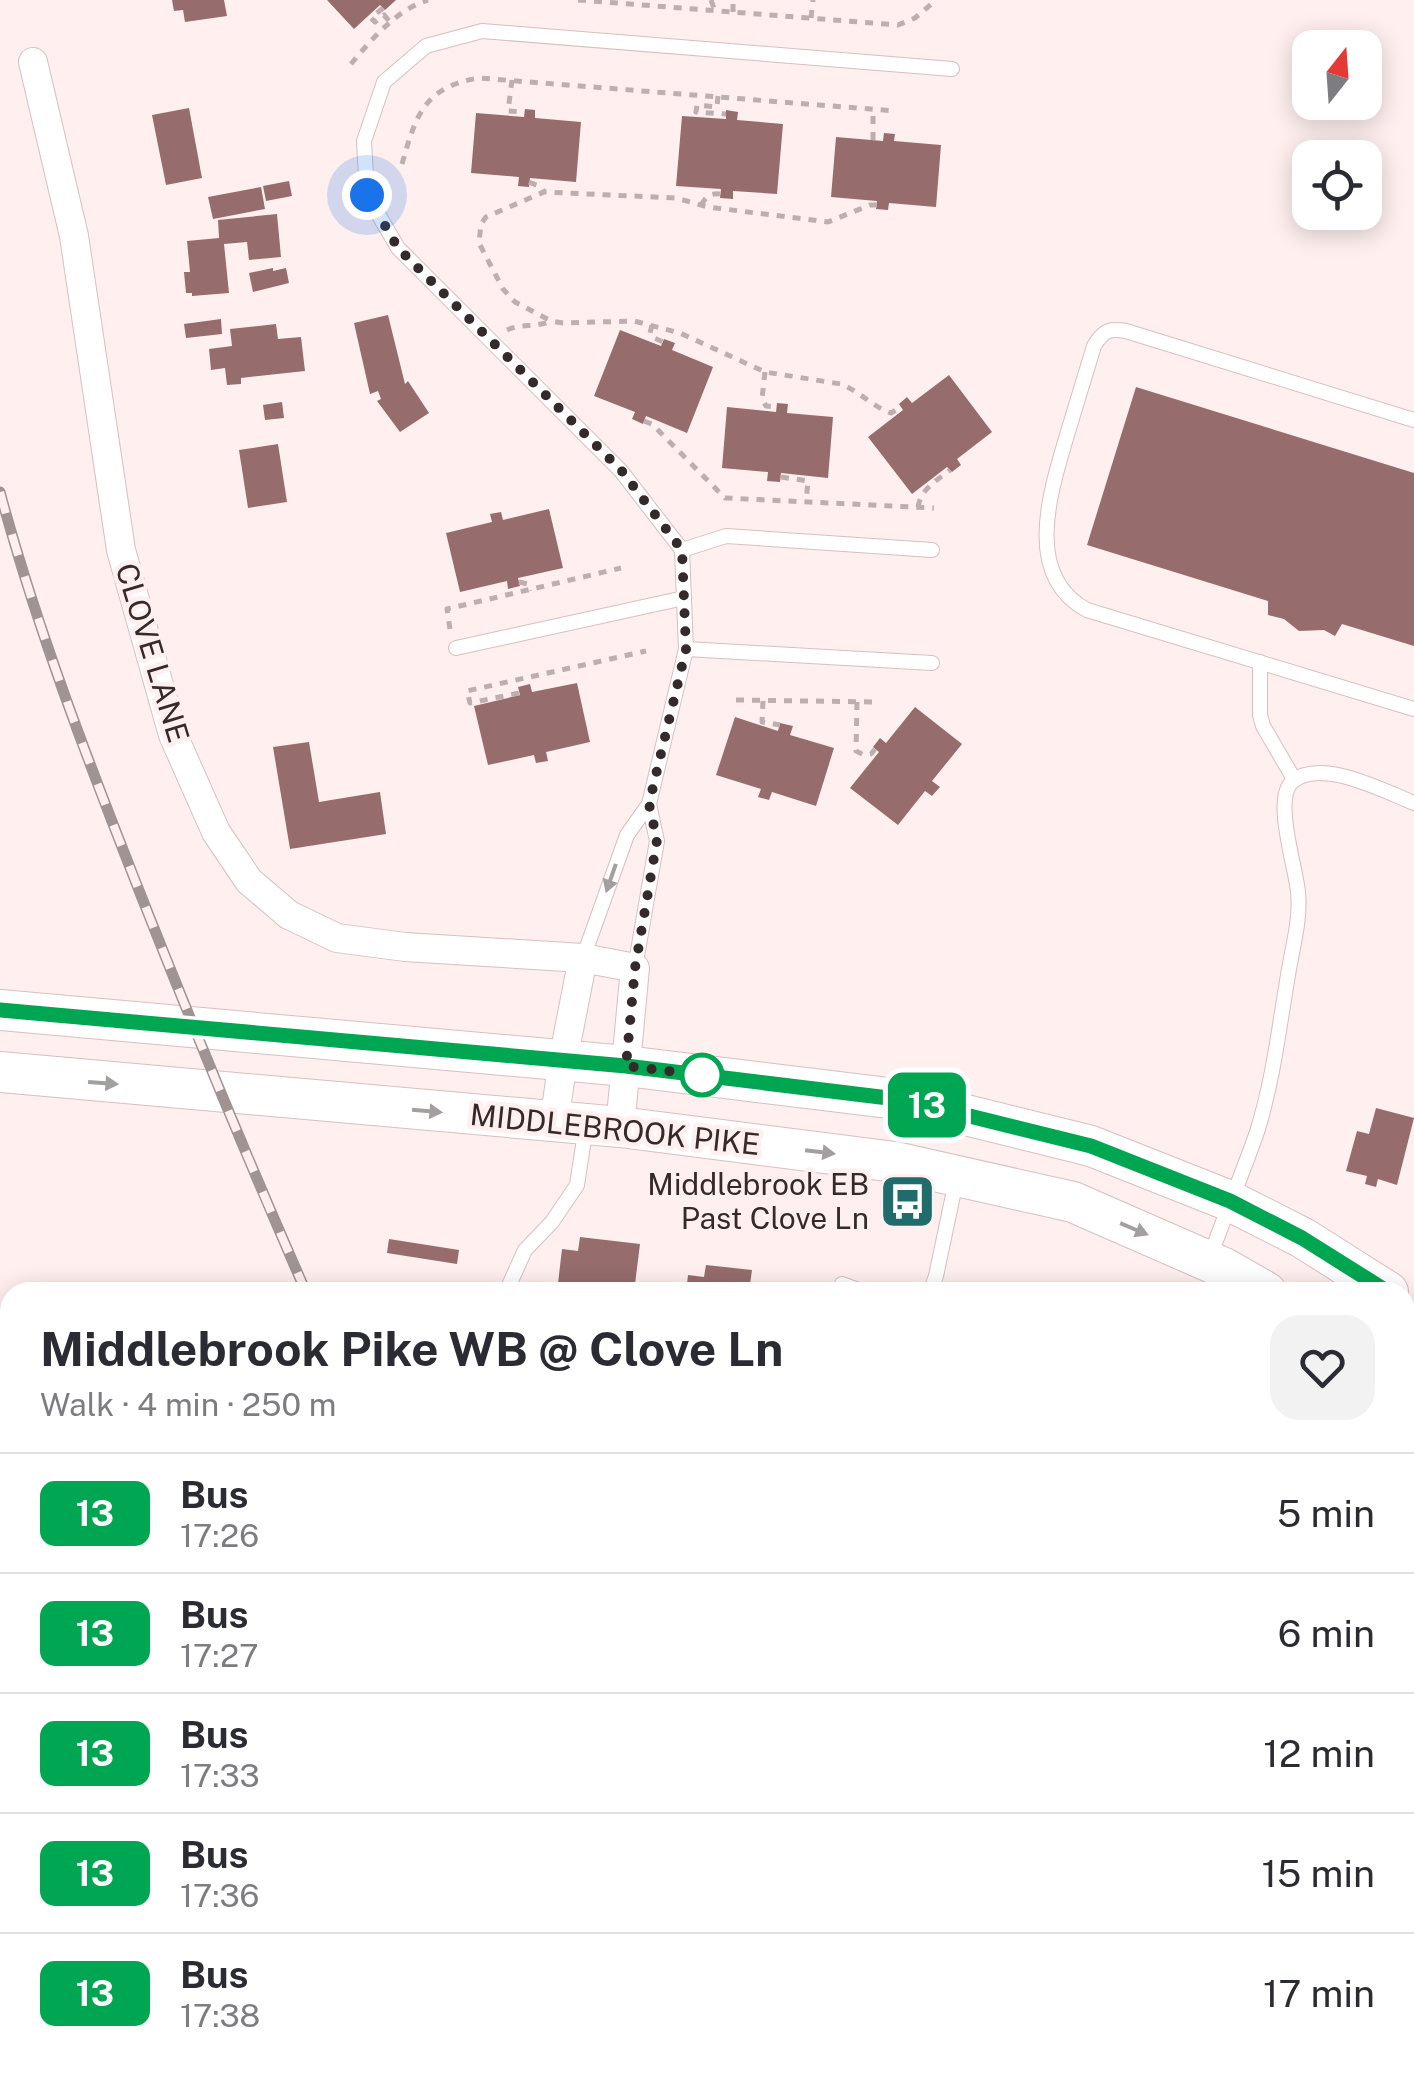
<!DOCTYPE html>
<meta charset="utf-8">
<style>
body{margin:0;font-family:"Public Sans",sans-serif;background:#f2f2f3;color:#2b2b33;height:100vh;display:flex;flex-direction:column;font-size:38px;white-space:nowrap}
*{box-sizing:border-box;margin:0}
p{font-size:32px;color:#7c7c81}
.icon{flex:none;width:55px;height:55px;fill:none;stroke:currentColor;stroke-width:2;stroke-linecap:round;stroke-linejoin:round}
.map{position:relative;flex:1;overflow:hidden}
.drawer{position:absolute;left:0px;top:1282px;width:1415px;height:792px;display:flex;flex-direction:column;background:#fff;border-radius:30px 30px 0 0;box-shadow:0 5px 25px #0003}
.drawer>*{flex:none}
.badge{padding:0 20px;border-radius:15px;font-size:35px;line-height:65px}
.needle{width:65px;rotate:17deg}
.controls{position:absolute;left:1292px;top:30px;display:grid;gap:20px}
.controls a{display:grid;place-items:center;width:90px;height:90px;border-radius:20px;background:#fff;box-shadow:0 5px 25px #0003;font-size:50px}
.you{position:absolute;width:50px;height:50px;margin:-25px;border:8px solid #fff;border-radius:50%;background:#1a73e8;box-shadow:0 0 0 15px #1a73e833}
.map>.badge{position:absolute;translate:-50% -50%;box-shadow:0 0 0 5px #fff}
.round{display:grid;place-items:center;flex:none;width:105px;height:105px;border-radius:30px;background:#f2f2f3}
.headline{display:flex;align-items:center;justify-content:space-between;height:170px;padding:0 40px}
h1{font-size:48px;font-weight:700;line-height:75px}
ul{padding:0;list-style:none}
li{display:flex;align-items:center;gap:30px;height:120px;padding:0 40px;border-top:2px solid #e1e1e2}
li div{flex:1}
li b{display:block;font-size:38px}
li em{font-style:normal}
li .badge{min-width:110px;font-weight:700;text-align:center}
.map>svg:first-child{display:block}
</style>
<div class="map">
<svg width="1414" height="2074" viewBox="0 0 1414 2074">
<rect width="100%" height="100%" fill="#ffefef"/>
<g fill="#966c6d">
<polygon points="172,0 224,0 227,16 185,22 183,10 174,11"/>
<polygon points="327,0 396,0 385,10 380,5 354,29"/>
<polygon points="189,108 202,178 166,185 152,115"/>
<polygon points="525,109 535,110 535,118 581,122 576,182 530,178 529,187 518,186 519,177 471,173 476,113 524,117"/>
<polygon points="726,110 738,112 737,120 783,124 777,194 733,191 733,199 720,198 721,189 676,186 682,116 726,119"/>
<polygon points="884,133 895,134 894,141 941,145 936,207 889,203 888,210 876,209 877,201 831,197 836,137 883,141"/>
<polygon points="289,181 292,196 266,201 263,186"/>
<polygon points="261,187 265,209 213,219 208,197"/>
<polygon points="277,214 281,257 249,260 247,242 224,244 229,293 192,296 192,293 186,293 184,272 190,272 187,241 219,238 218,220"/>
<polygon points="273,268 273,271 286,268 289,283 253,292 249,273"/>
<polygon points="388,315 405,384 408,381 429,413 400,432 377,401 381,399 378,391 370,394 354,323"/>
<polygon points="221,319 222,334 186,338 184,324"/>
<polygon points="276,324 278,339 301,337 305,371 241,378 241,384 227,385 225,368 211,370 209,349 232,346 230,329"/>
<polygon points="620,330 661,346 664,339 675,343 672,350 713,367 687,433 646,416 643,424 632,419 635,412 594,396"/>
<polygon points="949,375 992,432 957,459 961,465 952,472 947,467 912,494 868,437 903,410 899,404 907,397 912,403"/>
<polygon points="1136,387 1414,473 1414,646 1342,624 1335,636 1324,630 1299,631 1284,619 1268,615 1268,601 1087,545"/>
<polygon points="282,402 284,418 265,420 263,405"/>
<polygon points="777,403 788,404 787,413 833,417 828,478 781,473 780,482 767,481 768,472 722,468 727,407 776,412"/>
<polygon points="278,444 287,502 248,508 239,450"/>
<polygon points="549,509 563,568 518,578 520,586 508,589 507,581 460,592 446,533 492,522 490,514 501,512 503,520"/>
<polygon points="577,683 590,742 546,752 548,761 536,763 534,755 488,765 474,706 520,695 518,687 530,684 532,692"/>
<polygon points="915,707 962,744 932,781 940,787 932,796 925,791 898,825 850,788 879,752 873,747 880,738 886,743"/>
<polygon points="735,717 778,731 780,723 793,726 790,735 834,748 816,806 772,792 769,800 758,797 761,789 716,775"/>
<polygon points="309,742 319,802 380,792 386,834 290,849 273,747"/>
<polygon points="1376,1108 1414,1118 1397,1185 1378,1179 1376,1187 1365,1184 1367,1176 1346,1171 1357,1131 1369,1134"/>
<polygon points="580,1237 640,1244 634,1292 557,1292 562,1249 578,1251"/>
<polygon points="389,1239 459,1250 457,1264 387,1253"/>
<polygon points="706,1265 752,1270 749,1292 686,1292 688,1275 704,1277"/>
<polygon points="1405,1611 1414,1621 1414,2056 1405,2047"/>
</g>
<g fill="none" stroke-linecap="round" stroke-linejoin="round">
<defs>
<g id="lane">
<path d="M1414,420L1126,331C1109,328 1103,331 1094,346C1085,375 1076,405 1067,435C1051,490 1022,575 1087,610L1414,709"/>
<polyline points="932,550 726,536 682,550 621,471 398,248 367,195 364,141 384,82 426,46 482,31 952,69"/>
<polyline points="456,648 684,598"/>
<polyline points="686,649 932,663"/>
<polyline points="1260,662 1260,715 1263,726 1294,779"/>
<polyline points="583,958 627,835 649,804 686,649 682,550"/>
<polyline points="635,968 657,841 649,804"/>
<path d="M1209,1260C1224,1217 1242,1175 1257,1132C1273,1081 1279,1028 1288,975C1292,949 1301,919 1298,892C1296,868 1273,799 1292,782C1320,757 1384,791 1414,803"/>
<polyline points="842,1284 864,1292"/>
<polyline points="506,1292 525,1250 552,1222 577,1185 586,1126"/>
<polyline points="930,1292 936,1276 956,1181"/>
<polyline points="1405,1490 1414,1499"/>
<polyline points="1282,2065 1290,2074"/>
</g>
<g id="street">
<polyline points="33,62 74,236 121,550 173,735 216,832 249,881 289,915 337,938 405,947 583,958 635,968 620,1127"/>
<polyline points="554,1123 563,1060 583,958"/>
</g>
<g id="secondary">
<polyline points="0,1010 626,1066 905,1100 1091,1146 1230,1201 1303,1238 1388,1292"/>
<polyline points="0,1072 620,1127 895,1162 1073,1202 1224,1268 1266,1292"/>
<polyline points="1405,1376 1414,1384"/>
</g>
<g id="highway">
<polyline points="0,1450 10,1482"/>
<polyline points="198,2065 201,2074"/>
</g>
</defs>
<use href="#lane" stroke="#d7bfbf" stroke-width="16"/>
<use href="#street" stroke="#d7bfbf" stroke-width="30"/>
<use href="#secondary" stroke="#d7bfbf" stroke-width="42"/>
<use href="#highway" stroke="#d7bfbf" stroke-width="52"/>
<g stroke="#bdafaf" stroke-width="5" stroke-dasharray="8 8" stroke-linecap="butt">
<polyline points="578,0 898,25 915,18 936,0"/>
<polyline points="711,0 715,11"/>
<polyline points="383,8 371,18 375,22 384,15 390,22"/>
<polyline points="733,12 733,0"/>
<polyline points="811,18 813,0"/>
<path d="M351,64C372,39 396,10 428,0"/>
<polyline points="512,80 508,111 525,112"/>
<polyline points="718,96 717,107 697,105 696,112 726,114"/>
<polyline points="873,140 873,109"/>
<path d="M402,164C416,115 424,87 479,78L895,111"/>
<polyline points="529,182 541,187 544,192"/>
<path d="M701,205C706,197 710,193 720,194"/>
<path d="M877,205H870L828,222L708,207L676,198L544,192L486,217L481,224L479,243L503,289L515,302L551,321L563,323L634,321L680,333L765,372L841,384C859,391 873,407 891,413L901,407"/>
<polyline points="652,325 650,333 654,338 663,342"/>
<path d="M507,330C520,324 535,327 549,322"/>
<polyline points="765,372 762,399 766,406 776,407"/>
<polyline points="644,421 652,424 725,498 934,508"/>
<polyline points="781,477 808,481 806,502"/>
<path d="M918,507C921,489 936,481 950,470"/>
<polyline points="519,582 528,584 530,591"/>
<polyline points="450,629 447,609 621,568"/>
<polyline points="519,693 470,703 467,691 646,651"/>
<polyline points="736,700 879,702"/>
<polyline points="763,701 762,722 780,725"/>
<polyline points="857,702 856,751 864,755 871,754 875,749"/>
</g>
<use href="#lane" stroke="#fff" stroke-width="14"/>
<use href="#street" stroke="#fff" stroke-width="28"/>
<use href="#secondary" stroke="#fff" stroke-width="40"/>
<use href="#highway" stroke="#fff" stroke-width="50"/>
<defs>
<g id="rail">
<path d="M0,492C37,629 88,761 140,893C193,1027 248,1160 306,1292"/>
<polyline points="853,2065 863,2074"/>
</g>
</defs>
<use href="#rail" stroke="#a09393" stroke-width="11"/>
<use href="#rail" stroke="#ffefef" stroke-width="8" stroke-dasharray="22" stroke-linecap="butt"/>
</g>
<defs><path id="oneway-solid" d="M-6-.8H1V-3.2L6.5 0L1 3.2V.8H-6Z" transform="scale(2.5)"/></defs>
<g fill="#a49f9f">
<use href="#oneway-solid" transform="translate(611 878) rotate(109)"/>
<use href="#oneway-solid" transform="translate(103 1083) rotate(4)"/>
<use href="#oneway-solid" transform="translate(427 1111) rotate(5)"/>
<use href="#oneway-solid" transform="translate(820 1152) rotate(7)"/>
<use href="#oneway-solid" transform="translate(1134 1229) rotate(23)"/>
</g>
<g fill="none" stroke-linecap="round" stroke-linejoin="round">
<defs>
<polyline id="line" points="0,1010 626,1066 905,1100 1091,1146 1230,1201 1302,1238 1388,1292"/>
</defs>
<use href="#line" stroke="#fff" stroke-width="22"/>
<use href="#line" stroke="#00a651" stroke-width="15"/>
<polyline stroke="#342a2a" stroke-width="10" stroke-dasharray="0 18" points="367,195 398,248 621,470 682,550 686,649 649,804 657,840 635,968 626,1066 702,1075"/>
</g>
<defs>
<symbol id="bus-square" viewBox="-11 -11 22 22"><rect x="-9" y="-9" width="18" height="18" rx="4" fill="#206c6d" stroke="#ffefef"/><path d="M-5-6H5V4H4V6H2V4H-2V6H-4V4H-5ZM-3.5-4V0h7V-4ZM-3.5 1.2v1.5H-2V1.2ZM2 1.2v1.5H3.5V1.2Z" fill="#fff"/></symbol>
</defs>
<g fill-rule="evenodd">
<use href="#bus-square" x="876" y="1170" width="63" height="63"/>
</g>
<circle fill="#fff" stroke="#00a651" stroke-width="5" cx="702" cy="1075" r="20"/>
<g text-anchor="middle" stroke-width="9" stroke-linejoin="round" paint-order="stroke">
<g font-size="30" fill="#342a2a" stroke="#ffefef">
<text transform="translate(152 653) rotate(73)" y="10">CLOVE LANE</text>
<text transform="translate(615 1130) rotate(6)" y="10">MIDDLEBROOK PIKE</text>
</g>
<g font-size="30" fill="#342a2a" stroke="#ffefef" text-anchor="end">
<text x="869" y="1195">Middlebrook EB<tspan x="869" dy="34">Past Clove Ln</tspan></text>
</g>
</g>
</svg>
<div class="controls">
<a><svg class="needle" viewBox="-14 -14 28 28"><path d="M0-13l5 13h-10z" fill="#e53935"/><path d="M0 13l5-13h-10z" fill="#7c7c81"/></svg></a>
<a><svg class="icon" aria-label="locate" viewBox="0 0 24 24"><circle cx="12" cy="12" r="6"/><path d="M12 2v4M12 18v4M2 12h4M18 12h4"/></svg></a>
</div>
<div class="you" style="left:367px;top:195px"></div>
<b class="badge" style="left:927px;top:1105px;background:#00a651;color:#fff">13</b>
<section class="drawer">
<div class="headline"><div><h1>Middlebrook Pike WB @ Clove Ln</h1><p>Walk · 4 min · 250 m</p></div><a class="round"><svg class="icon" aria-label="heart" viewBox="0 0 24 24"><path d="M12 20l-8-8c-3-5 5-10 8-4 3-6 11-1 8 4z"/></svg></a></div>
<ul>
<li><span class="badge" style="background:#00a651;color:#fff">13</span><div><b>Bus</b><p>17:26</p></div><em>5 min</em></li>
<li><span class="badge" style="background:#00a651;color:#fff">13</span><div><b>Bus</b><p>17:27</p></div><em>6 min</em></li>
<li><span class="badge" style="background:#00a651;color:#fff">13</span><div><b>Bus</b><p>17:33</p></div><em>12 min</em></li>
<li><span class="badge" style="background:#00a651;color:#fff">13</span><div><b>Bus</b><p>17:36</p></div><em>15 min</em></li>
<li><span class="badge" style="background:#00a651;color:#fff">13</span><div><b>Bus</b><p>17:38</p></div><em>17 min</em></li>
</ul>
</section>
</div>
